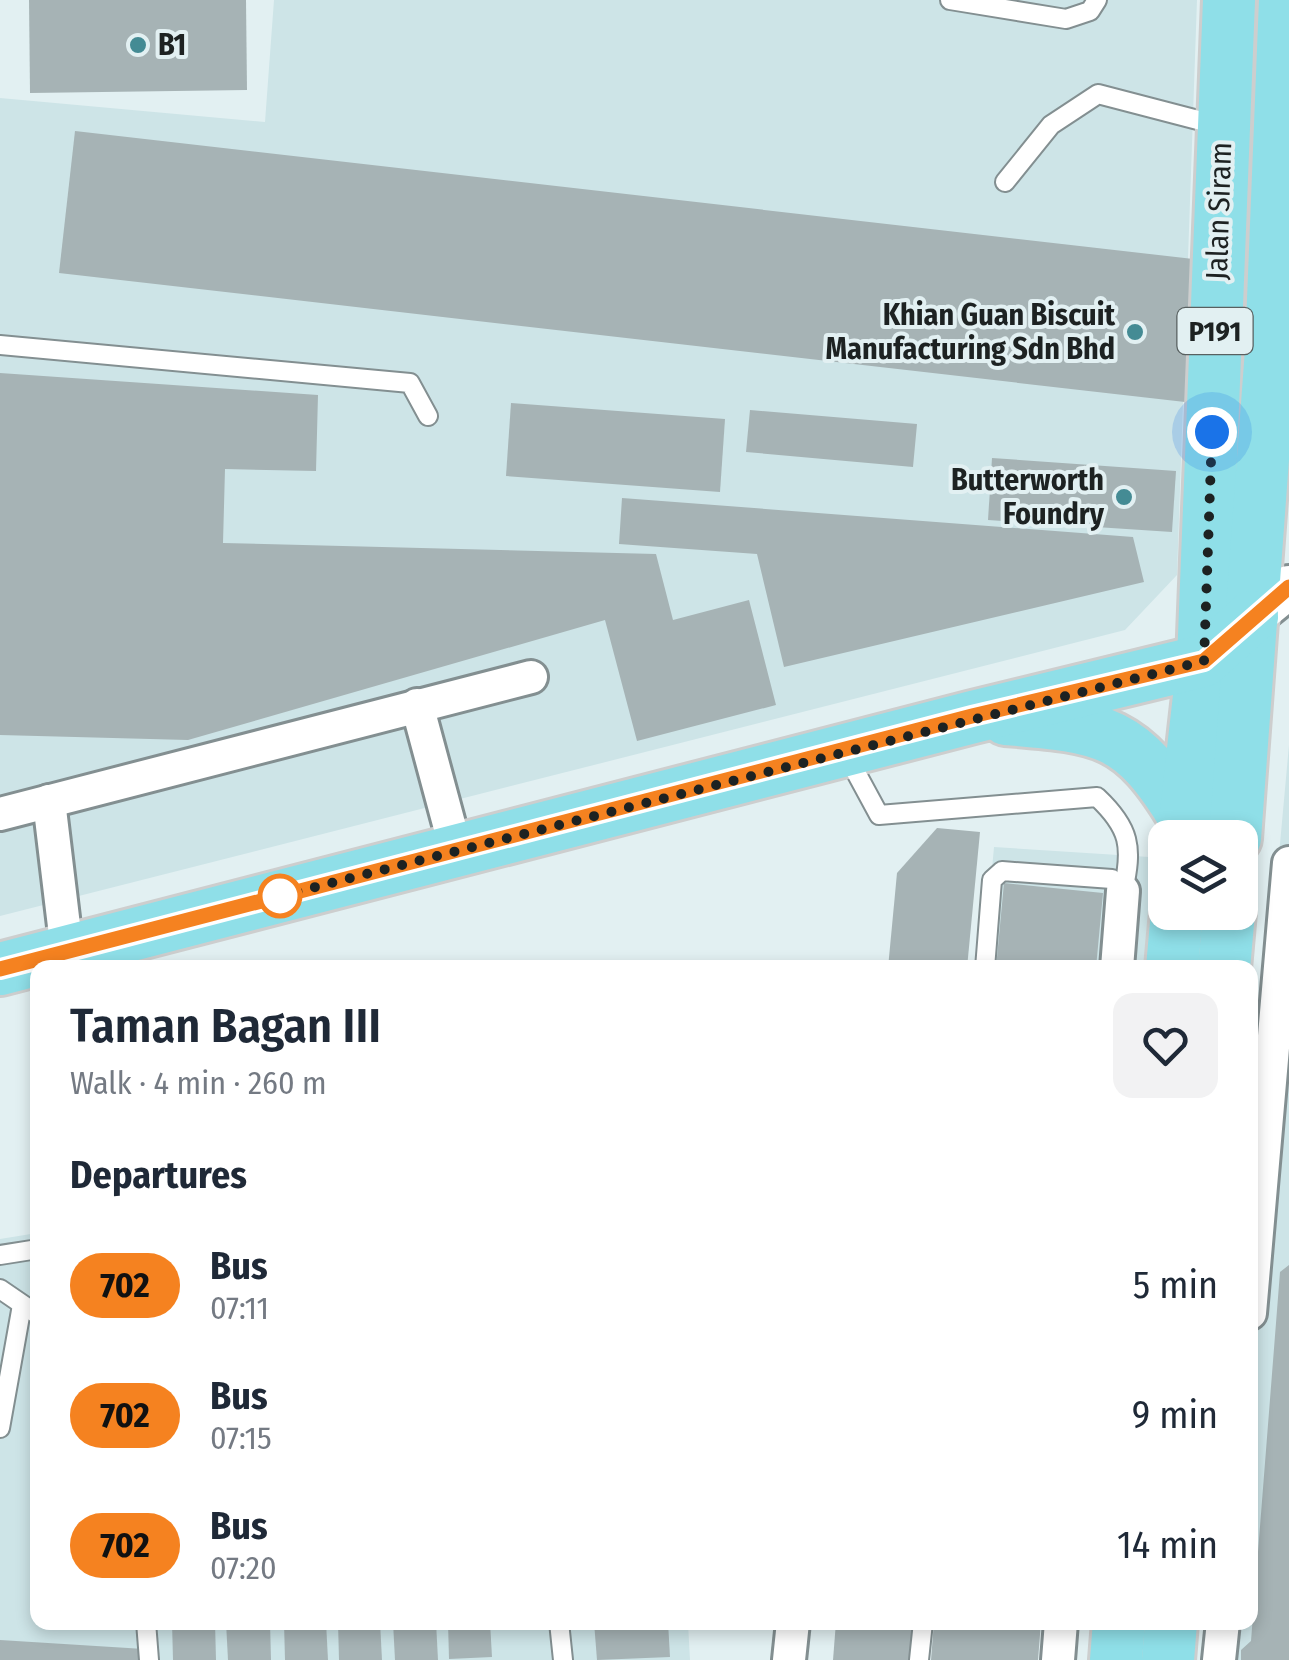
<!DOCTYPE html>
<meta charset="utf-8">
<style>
body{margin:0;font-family:"Fira Sans Condensed",sans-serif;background:#f2f2f3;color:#1f2937;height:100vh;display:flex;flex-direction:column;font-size:38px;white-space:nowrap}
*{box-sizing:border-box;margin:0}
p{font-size:32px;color:#747a83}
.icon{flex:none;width:55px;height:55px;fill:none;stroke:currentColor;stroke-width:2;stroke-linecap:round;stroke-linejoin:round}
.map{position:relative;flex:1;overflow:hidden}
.side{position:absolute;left:30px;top:960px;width:1228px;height:670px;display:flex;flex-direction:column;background:#fff;border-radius:20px;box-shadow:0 5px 15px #0003}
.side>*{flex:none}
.badge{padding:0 20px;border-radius:32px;font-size:35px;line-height:65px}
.controls{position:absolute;left:1148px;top:820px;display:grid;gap:20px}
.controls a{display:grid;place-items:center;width:110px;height:110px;border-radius:20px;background:#fff;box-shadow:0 5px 15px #0003;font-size:50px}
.you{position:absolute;width:50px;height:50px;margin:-25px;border:8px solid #fff;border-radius:50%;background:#1a73e8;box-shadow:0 0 0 15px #1a73e833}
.map>.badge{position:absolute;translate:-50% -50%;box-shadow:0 0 0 5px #fff}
h2{padding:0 40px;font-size:38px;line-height:90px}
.round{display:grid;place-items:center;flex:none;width:105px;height:105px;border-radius:20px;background:#f2f2f3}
.head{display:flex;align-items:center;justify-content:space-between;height:170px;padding:0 40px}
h1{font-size:48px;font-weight:600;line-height:75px}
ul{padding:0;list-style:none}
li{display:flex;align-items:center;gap:30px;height:130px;padding:0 40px}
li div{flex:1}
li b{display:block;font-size:38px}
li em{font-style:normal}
li .badge{min-width:110px;font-weight:700;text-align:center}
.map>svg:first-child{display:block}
</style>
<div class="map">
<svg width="1289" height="1660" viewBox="0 0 1289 1660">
<rect width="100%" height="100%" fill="#e2f0f2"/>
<g fill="#cde4e7">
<polygon points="274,0 1197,0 1177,575 1125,630 0,916 0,98 265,122"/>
<polygon points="1289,745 1289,1660 1207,1660 1211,1623 1250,1622 1250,1173"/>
<polygon points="994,847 1165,858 1155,967 983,968"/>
<polygon points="37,1233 38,1622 688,1623 690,1660 0,1660 0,1239"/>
</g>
<g fill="#a6b3b5">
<polygon points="29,0 246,0 247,90 30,93"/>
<polygon points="75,131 1202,260 1185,402 59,273"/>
<polygon points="0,373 318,395 316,471 225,469 223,543 656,554 673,620 749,600 776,705 637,741 605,620 188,740 0,735"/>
<polygon points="511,403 725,419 720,492 506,476"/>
<polygon points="750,410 917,424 913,467 746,452"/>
<polygon points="992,458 1176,471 1172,532 988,520"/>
<polygon points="622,498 1133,537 1144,582 784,667 757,554 619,544"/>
<polygon points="937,828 980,832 967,968 888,968 897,873"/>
<polygon points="1004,883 1103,893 1096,968 996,968"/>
<polygon points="1289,1265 1289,1660 1241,1660 1241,1650 1251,1641 1280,1272"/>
<polygon points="172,1622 215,1622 216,1660 173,1660"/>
<polygon points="226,1622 270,1622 271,1660 228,1660"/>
<polygon points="284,1622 326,1622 328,1660 285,1660"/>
<polygon points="338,1622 380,1622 382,1660 339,1660"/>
<polygon points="393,1622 436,1622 438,1660 395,1660"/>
<polygon points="448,1622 490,1622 492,1657 449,1659"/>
<polygon points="594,1622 668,1622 670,1657 597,1660"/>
<polygon points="836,1622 918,1622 914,1660 833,1660"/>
<polygon points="934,1622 1041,1622 1038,1660 931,1660"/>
<polygon points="0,1640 144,1649 144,1660 0,1660"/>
</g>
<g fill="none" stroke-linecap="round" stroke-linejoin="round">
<defs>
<g id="service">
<polyline points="950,0 1066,19 1090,11 1097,0"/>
<polyline points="1005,182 1051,125 1098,94 1217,125"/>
<polyline points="0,345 410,383 428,416"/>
<path d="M846,754L879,815L1097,797C1130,828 1133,847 1123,891"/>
<polyline points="985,968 992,880 1002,871 1112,879 1123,891"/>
<polyline points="0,1255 38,1249"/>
<polyline points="0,1289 38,1315"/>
<polyline points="0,1428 22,1305"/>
<polyline points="146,1622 149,1660"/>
<polyline points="559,1622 563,1660"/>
<polyline points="919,1660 923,1622"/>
</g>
<g id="minor">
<polyline points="417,705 456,850"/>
<polyline points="49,801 67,951"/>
<polyline points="0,814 531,677"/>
<polyline points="1117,968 1123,891"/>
<polyline points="1250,1313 1289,863"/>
<polyline points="789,1660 793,1622"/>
<polyline points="1058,1660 1061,1622"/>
<polyline points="1219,1660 1223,1622"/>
</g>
<polyline id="tertiary" points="1252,617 1289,587"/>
<g id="primary">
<path d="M1006,719C1105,727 1132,730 1185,818"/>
<polyline points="1183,838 1203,661 1229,0"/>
<polyline points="1235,838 1271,350 1285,0"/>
<polyline points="1172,968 1177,912"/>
<polyline points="1224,968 1229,912"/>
<polyline points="0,969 973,717 1203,661 1252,617"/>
<polyline points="1116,1660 1119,1622"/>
<polyline points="1168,1660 1171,1622"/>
</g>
</defs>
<use href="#service" stroke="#838f91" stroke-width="22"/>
<use href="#minor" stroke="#838f91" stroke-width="38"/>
<use href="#tertiary" stroke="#838f91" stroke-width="48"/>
<use href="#primary" stroke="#cdcece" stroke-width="58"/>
<use href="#service" stroke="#fff" stroke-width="18"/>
<use href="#minor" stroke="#fff" stroke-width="32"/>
<use href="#tertiary" stroke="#fff" stroke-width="42"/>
<use href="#primary" stroke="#8fdfe8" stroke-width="52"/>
</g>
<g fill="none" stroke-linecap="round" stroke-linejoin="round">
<defs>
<polyline id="line" points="0,969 972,716 1204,661 1289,587"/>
</defs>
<use href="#line" stroke="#fff" stroke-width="22"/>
<use href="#line" stroke="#f58220" stroke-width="15"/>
<polyline stroke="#1d2222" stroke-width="10" stroke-dasharray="0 18" points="280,896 1204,661 1212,432"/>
</g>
<g fill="#448b94" stroke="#e2f0f2" stroke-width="4">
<circle cx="138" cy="45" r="10"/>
<circle cx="1135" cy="332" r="10"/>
<circle cx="1124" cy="497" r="10"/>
</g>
<circle fill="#fff" stroke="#f58220" stroke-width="5" cx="280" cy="896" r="20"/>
<g text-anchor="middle" stroke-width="8" stroke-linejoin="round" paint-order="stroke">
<rect fill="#e2f0f2" stroke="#586060" stroke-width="2.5" x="1177.5" y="308" width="75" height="46" rx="8"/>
<g font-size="28" font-weight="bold" fill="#1d2222">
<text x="1215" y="341">P191</text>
</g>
<g font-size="30" font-weight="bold" fill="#1d2222" stroke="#e2f0f2" text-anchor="end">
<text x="158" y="55" text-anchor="start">B1</text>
<text x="1115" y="325">Khian Guan Biscuit<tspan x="1115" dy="34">Manufacturing Sdn Bhd</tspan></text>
<text x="1104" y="490">Butterworth<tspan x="1104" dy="34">Foundry</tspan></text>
</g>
<g font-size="30" fill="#1d2222" stroke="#e2f0f2">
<text transform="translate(1219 211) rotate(-88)" y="10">Jalan Siram</text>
</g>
</g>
</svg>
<div class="controls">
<a><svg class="icon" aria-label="layers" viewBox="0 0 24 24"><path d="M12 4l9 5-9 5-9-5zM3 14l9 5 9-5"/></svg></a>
</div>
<div class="you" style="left:1212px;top:432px"></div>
<section class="side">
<div class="head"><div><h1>Taman Bagan III</h1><p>Walk · 4 min · 260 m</p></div><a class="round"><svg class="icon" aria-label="heart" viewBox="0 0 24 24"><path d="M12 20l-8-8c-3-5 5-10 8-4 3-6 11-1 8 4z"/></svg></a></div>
<h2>Departures</h2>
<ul>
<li><span class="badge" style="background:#f58220;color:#111">702</span><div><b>Bus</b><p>07:11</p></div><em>5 min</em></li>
<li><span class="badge" style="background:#f58220;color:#111">702</span><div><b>Bus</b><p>07:15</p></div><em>9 min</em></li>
<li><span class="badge" style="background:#f58220;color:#111">702</span><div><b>Bus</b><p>07:20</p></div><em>14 min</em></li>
</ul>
</section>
</div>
